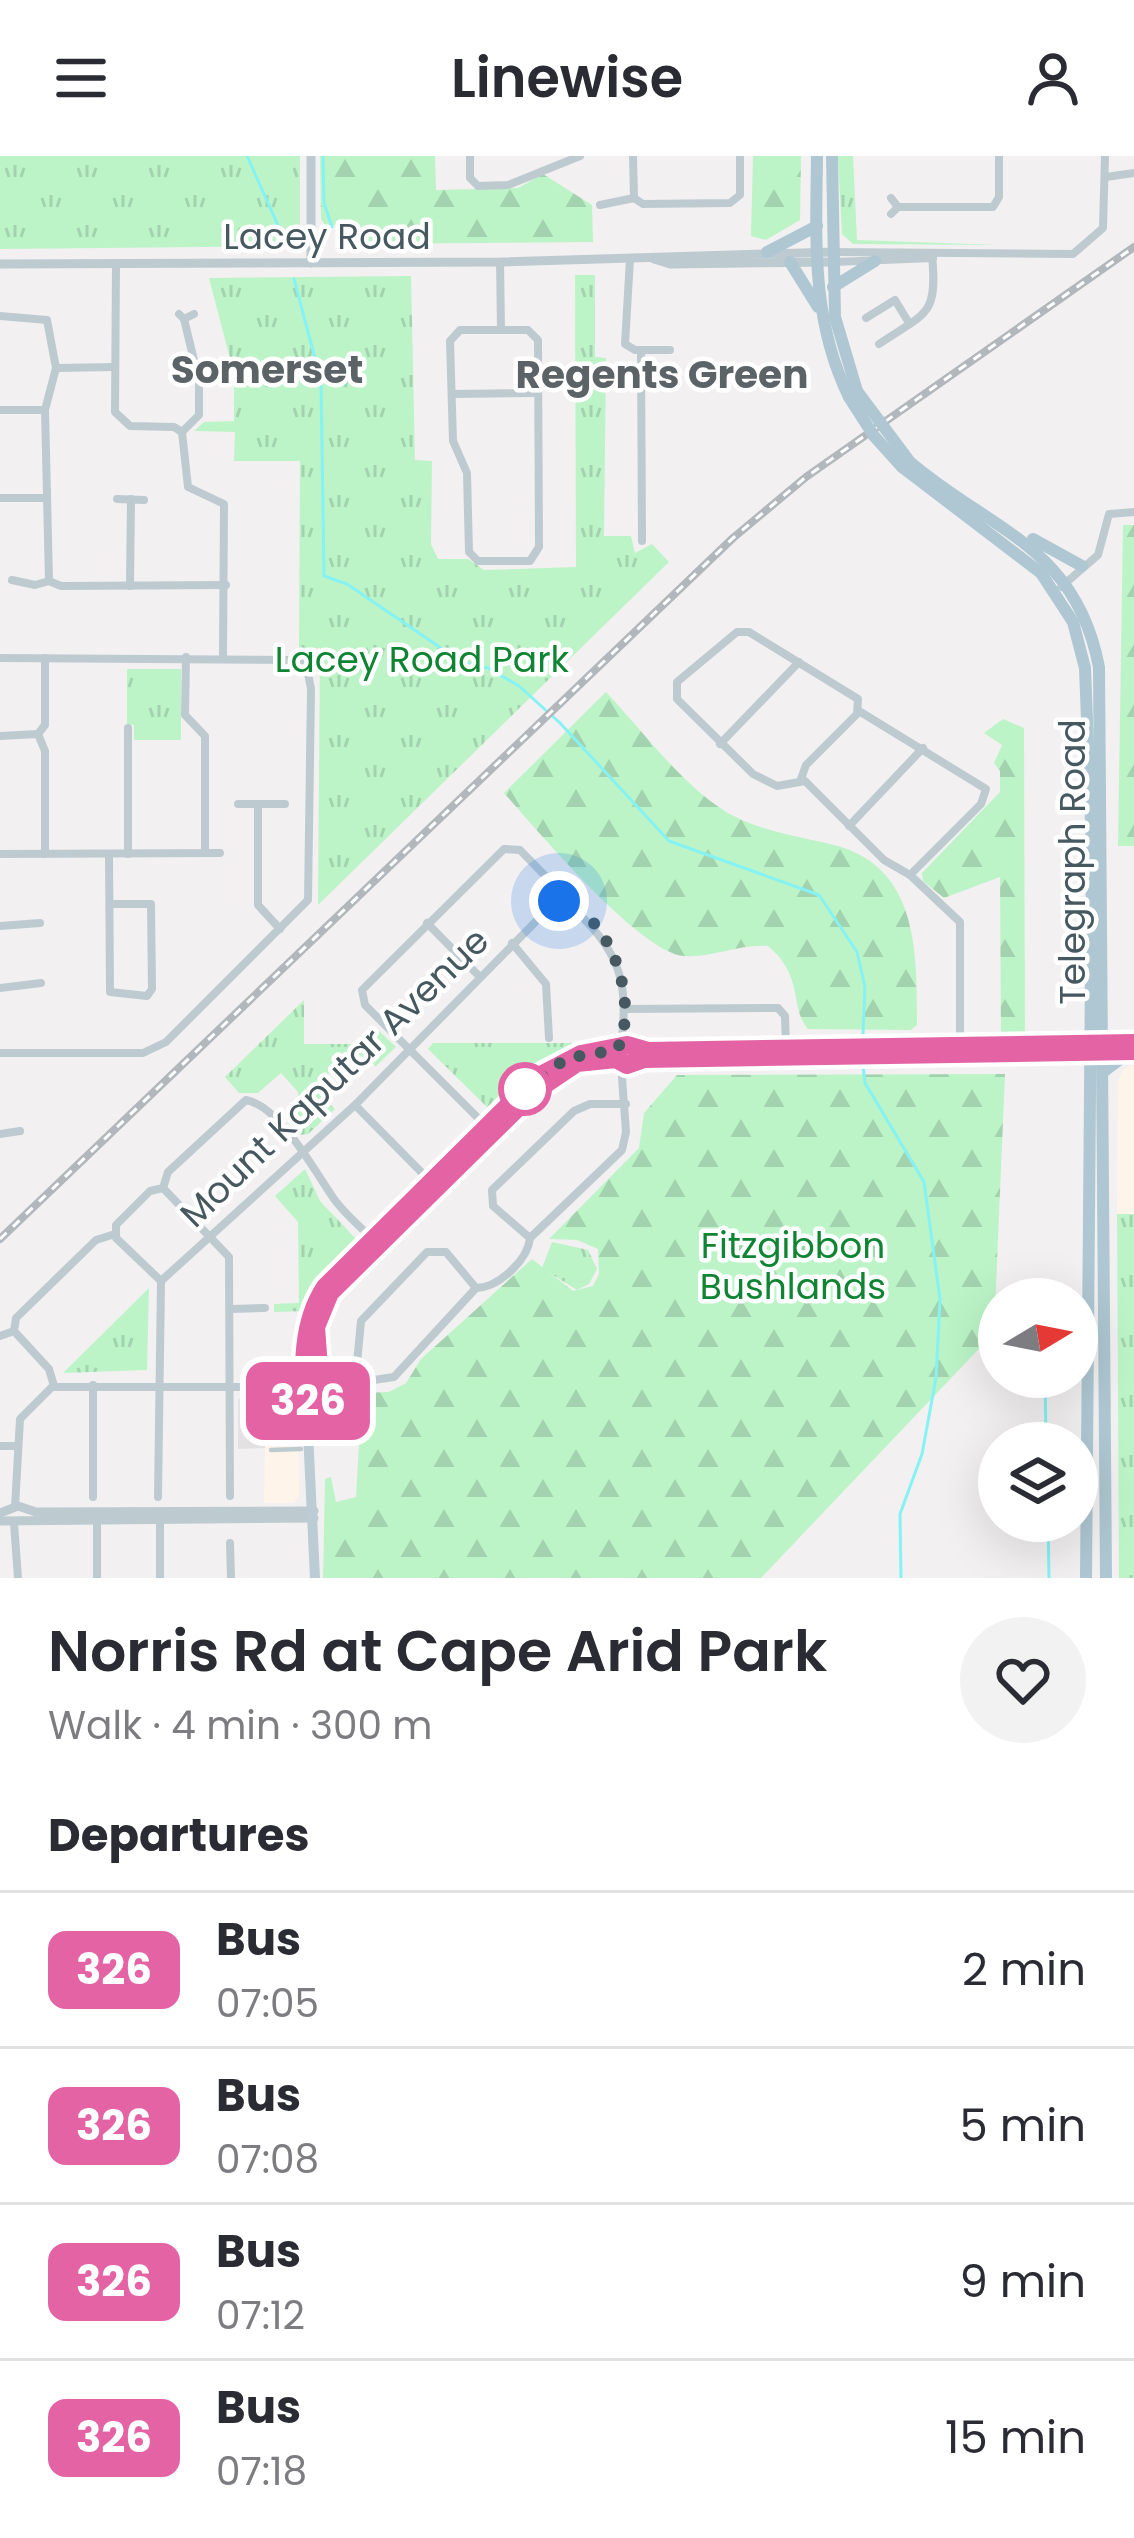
<!DOCTYPE html>
<meta charset="utf-8">
<style>
body{margin:0;font-family:Poppins,sans-serif;background:#f2f2f3;color:#2b2b33;height:100vh;display:flex;flex-direction:column;font-size:45px;white-space:nowrap}
*{box-sizing:border-box;margin:0}
p{font-size:39px;color:#7c7c81}
.icon{flex:none;width:66px;height:66px;fill:none;stroke:currentColor;stroke-width:2;stroke-linecap:round;stroke-linejoin:round}
.map{position:relative;height:1422px;overflow:hidden}
.details{display:flex;flex-direction:column;background:#fff;flex:1}
.details>*{flex:none}
.badge{padding:0 24px;border-radius:18px;font-size:42px;line-height:78px}
.needle{width:78px;rotate:80deg}
.controls{position:absolute;left:978px;top:1122px;display:grid;gap:24px}
.controls a{display:grid;place-items:center;width:120px;height:120px;border-radius:50%;background:#fff;box-shadow:0 12px 48px #0002;font-size:60px}
.you{position:absolute;width:60px;height:60px;margin:-30px;border:9px solid #fff;border-radius:50%;background:#1a73e8;box-shadow:0 0 0 18px #1a73e833}
.map>.badge{position:absolute;translate:-50% -50%;box-shadow:0 0 0 6px #fff}
h2{padding:0 48px;font-size:45px;line-height:108px}
.round{display:grid;place-items:center;flex:none;width:126px;height:126px;border-radius:63px;background:#f2f2f3}
.summary{display:flex;align-items:center;justify-content:space-between;height:204px;padding:0 48px}
h1{font-size:57px;font-weight:600;line-height:90px}
ul{padding:0;list-style:none}
li{display:flex;align-items:center;gap:36px;height:156px;padding:0 48px;border-top:3px solid #e1e1e2}
li div{flex:1}
li b{display:block;font-size:45px}
li em{font-style:normal}
li .badge{min-width:132px;font-weight:700;text-align:center}
header{display:flex;justify-content:space-between;align-items:center;height:156px;padding:0 48px;background:#fff;font-size:54px;font-weight:600}
.map>svg:first-child{display:block}
</style>
<header><svg class="icon" aria-label="menu" viewBox="0 0 24 24"><path d="M4 6h16M4 12h16M4 18h16"/></svg>Linewise<svg class="icon" aria-label="person" viewBox="0 0 24 24"><circle cx="12" cy="8" r="4"/><path d="M4 21q1-7 8-7t8 7"/></svg></header>
<div class="map">
<svg width="1134" height="1422" viewBox="0 0 1134 1422">
<defs>
<pattern id="grass-tufts" width="24" height="20" patternUnits="userSpaceOnUse" patternTransform="scale(3)"><rect width="24" height="20" fill="#bcf4c7"/><path d="M3 7l-1-3M5 7V3M7 7l1-3M15 17l-1-3M17 17v-4M19 17l1-3" fill="none" stroke="#a3d3ae"/></pattern>
<pattern id="forest-firs" width="22" height="20" patternUnits="userSpaceOnUse" patternTransform="scale(3)"><rect width="22" height="20" fill="#bcf4c7"/><path d="M5 1l3.5 6h-7zM16 11l3.5 6h-7z" fill="#a3d3ae"/></pattern>
</defs>
<rect width="100%" height="100%" fill="#f3f0f1"/>
<g fill="#fef4ea">
<polygon points="1134,907 1134,1058 1117,1058 1118,926 1123,914"/>
<polygon points="293,1238 298,1243 299,1340 294,1347 264,1347 266,1239"/>
</g>
<polygon fill="#e4e1e3" points="242,1239 266,1239 265,1292 238,1293 238,1244"/>
<g fill="url(#grass-tufts)">
<polygon points="0,0 300,0 300,84 294,90 0,93"/>
<polygon points="838,0 853,0 857,84 999,89 853,88 842,78"/>
<polygon points="575,119 595,119 595,201 606,202 604,380 631,380 635,397 652,388 669,406 318,749 320,492 299,492 300,305 234,305 235,276 194,275 204,266 234,265 234,218 209,122 411,120 415,304 432,305 431,388 438,403 468,403 484,414 576,411"/>
<polygon points="127,513 181,513 181,584 134,584 134,569 127,568"/>
<polygon points="304,844 304,888 364,888 378,874 396,891 376,910 351,893 318,929 318,937 335,953 308,978 299,979 288,967 298,957 298,936 281,917 258,937 239,937 225,921"/>
<polygon points="433,887 591,887 545,904 489,953 428,893"/>
<polygon points="305,1013 320,1045 358,1085 318,1124 306,1155 274,1156 274,1148 299,1147 298,1066 275,1040"/>
<polygon points="1117,1058 1134,1058 1134,1422 1119,1422"/>
<polygon points="552,1086 588,1094 597,1113 589,1128 577,1134 542,1112"/>
<polygon points="149,1132 147,1214 63,1217"/>
</g>
<g fill="url(#forest-firs)">
<polygon points="320,0 435,0 436,34 518,32 543,18 592,49 593,86 355,88 351,70 325,69 321,63"/>
<polygon points="753,0 801,0 800,64 766,84 751,80"/>
<polygon points="1123,369 1134,369 1134,690 1118,690"/>
<path d="M606,536C641,573 675,620 716,649C748,673 791,679 830,688C919,708 917,796 917,869L911,874L808,873C789,851 805,821 768,790C739,788 713,802 684,800C640,797 536,673 504,637Z"/>
<polygon points="1003,563 1024,572 1025,882 1001,885 1000,721 944,742 923,725 922,717 1000,636 1000,615 994,607 1002,589 984,577"/>
<polygon points="1005,918 994,1177 761,1422 323,1422 325,1323 331,1321 336,1346 356,1341 362,1237 389,1236 406,1227 421,1203 532,1103 573,1135 593,1130 599,1118 598,1093 577,1084 549,1083 639,992 644,957 677,919"/>
</g>
<g fill="none" stroke-linecap="round" stroke-linejoin="round">
<g stroke="#85f2f4" stroke-width="3">
<polyline points="247,0 285,85"/>
<polyline points="322,73 332,71 324,47 323,0"/>
<polyline points="284,79 298,73"/>
<polyline points="294,123 321,225 324,420 347,428 463,507 488,512 519,530 560,567 669,685 819,739 857,796 865,831 863,878"/>
<polyline points="863,910 865,927 924,1026 940,1143 936,1222 922,1298 900,1358 901,1422"/>
<polyline points="1045,1221 1046,1287"/>
<polyline points="1048,1365 1049,1422"/>
</g>
<polyline stroke="#bdcbd1" stroke-width="4.5" points="271,1294 301,1293"/>
<g stroke="#bdcbd1" stroke-width="8">
<polyline points="470,0 470,22 478,30 508,29 580,0"/>
<polyline points="633,0 634,42"/>
<polyline points="1106,21 1134,17"/>
<polyline points="600,49 634,42 643,48 730,47 740,39 740,0"/>
<polyline points="898,51 993,51 999,41 999,0"/>
<polyline points="891,58 898,51 891,42"/>
<polyline points="834,96 1073,98 1103,72 1105,0"/>
<polyline points="630,103 625,188 635,194 670,194"/>
<polyline points="500,106 501,174"/>
<polyline points="834,106 933,102"/>
<polyline points="116,109 115,256 130,270 174,271 182,276 188,331 224,348 223,503"/>
<polyline points="179,158 184,163 194,158"/>
<polyline points="0,160 47,164 56,212"/>
<polyline points="866,162 895,144 909,167"/>
<polygon points="460,174 528,174 538,184 539,391 530,405 478,405 469,396 467,317 453,285 450,185"/>
<path d="M879,188C926,156 938,161 932,99"/>
<polyline points="641,194 642,385"/>
<polyline points="56,212 45,254 49,425 61,430 226,429"/>
<polyline points="56,212 115,211"/>
<polyline points="454,238 536,237"/>
<polyline points="0,254 45,254"/>
<polyline points="182,276 199,259 199,225 184,163"/>
<polyline points="0,342 44,342"/>
<polyline points="117,343 144,344"/>
<polyline points="12,424 35,429 49,425"/>
<polyline points="130,430 131,343"/>
<polyline points="1061,431 1098,399 1109,358 1134,356"/>
<polyline points="186,501 185,559 205,580 205,697"/>
<polyline points="0,502 298,504 307,512 311,533 308,744 166,886 143,897 0,897"/>
<polyline points="859,555 986,633 981,648 910,719 960,766 960,893"/>
<polyline points="128,572 128,698"/>
<polyline points="0,580 38,578"/>
<polyline points="720,588 799,506"/>
<polyline points="801,623 806,609 857,558 858,543 749,476 737,476 677,526 677,543 753,618 777,630 805,625 884,704 910,719"/>
<polyline points="238,648 285,648"/>
<polyline points="258,648 258,749 280,773"/>
<polyline points="849,670 923,592"/>
<polyline points="0,698 220,697"/>
<polyline points="45,698 45,595 38,578 45,569 45,502"/>
<polyline points="109,698 110,836 147,840 152,833 151,748 110,748"/>
<polyline points="427,767 479,820"/>
<polyline points="0,770 40,767"/>
<polyline points="512,787 546,828 549,882"/>
<polyline points="0,832 41,827"/>
<polyline points="624,853 778,852 785,860 786,894"/>
<polyline points="355,949 434,1029"/>
<polyline points="487,971 365,849 362,834 504,693 520,694 556,731 559,745"/>
<polyline points="0,978 20,975"/>
<polyline points="163,1032 229,1101 230,1340"/>
<polyline points="530,1082 493,1050 492,1034 574,955 590,948 626,948"/>
<polyline points="530,1082 622,994 626,976 621,908"/>
<path d="M161,1125L116,1082V1069L150,1035L163,1032L168,1016L246,944C280,950 315,1016 334,1043C345,1058 360,1071 374,1084"/>
<path d="M476,1132C498,1132 528,1104 530,1082"/>
<polyline points="230,1153 265,1152"/>
<polyline points="14,1175 16,1162 96,1084 115,1078"/>
<polyline points="14,1175 49,1213 54,1230"/>
<polyline points="0,1180 14,1175"/>
<polyline points="355,1228 361,1165 427,1096 446,1096 476,1132"/>
<polyline points="319,1232 394,1221 476,1132"/>
<polyline points="0,1290 18,1290"/>
<polyline points="93,1341 93,1229"/>
<path d="M158,1341L161,1125L355,949L555,746C570,744 576,754 586,765C624,804 628,837 621,890"/>
<polyline points="15,1351 20,1263 52,1231 303,1231"/>
<polyline points="160,1358 160,1422"/>
<polyline points="97,1364 97,1422"/>
<polyline points="14,1367 18,1422"/>
<polyline points="230,1387 231,1422"/>
</g>
<g stroke="#bdcbd1" stroke-width="9">
<polyline points="311,0 311,107"/>
<polyline points="654,103 670,108 833,106"/>
<polyline points="0,108 500,106 833,96"/>
<polyline points="0,1357 18,1350 36,1356 314,1355"/>
<polyline points="0,1365 314,1362"/>
</g>
<g stroke="#bbccd4" stroke-width="10">
<circle cx="626" cy="899" r="10"/>
<polyline points="635,895 1134,887"/>
<polyline points="634,904 1131,895"/>
<circle cx="311" cy="1227" r="9"/>
<polyline points="307,1219 310,1164 331,1123 543,916 581,898 617,894"/>
<polyline points="316,1220 317,1171 336,1129 550,921 584,905 616,903"/>
<polyline points="306,1235 315,1422"/>
</g>
<g stroke="#aec7d2" stroke-width="12">
<path d="M817,0C816,85 811,163 849,241"/>
<polyline points="832,0 835,161 857,235"/>
<polyline points="767,96 817,70"/>
<polyline points="790,106 818,151"/>
<polyline points="833,131 875,105"/>
<path d="M910,306C991,375 1076,390 1099,511L1106,1422"/>
<polyline points="902,311 1041,417 1073,466 1085,512 1092,693 1086,1422"/>
<polyline points="1033,383 1082,410"/>
<polyline points="1103,916 1131,895"/>
</g>
<defs>
<polyline id="rail" points="0,1083 733,382 806,321 1134,91"/>
</defs>
<use href="#rail" stroke="#b2b7bc" stroke-width="8"/>
<use href="#rail" stroke="#fff" stroke-width="3" stroke-dasharray="9" stroke-linecap="butt"/>
<g stroke="#aec7d2" stroke-width="12">
<polyline points="857,235 910,306"/>
<polyline points="849,241 874,280 902,311"/>
</g>
</g>
<g fill="none" stroke-linecap="round" stroke-linejoin="round">
<defs>
<path id="line" d="M1134,887L648,895L627,889L581,898L537,921L325,1131C303,1164 299,1217 311,1250L320,1226L316,1171L330,1137L534,936L577,907L616,903L627,909L644,903L1134,895"/>
</defs>
<use href="#line" stroke="#fff" stroke-width="27"/>
<use href="#line" stroke="#e463a4" stroke-width="18"/>
<path stroke="#475960" stroke-width="12" stroke-dasharray="0 21.6" d="M525,933L567,902L617,894C640,849 612,757 559,745"/>
</g>
<circle fill="#fff" stroke="#e463a4" stroke-width="6" cx="525" cy="933" r="24"/>
<g text-anchor="middle" stroke-width="9" stroke-linejoin="round" paint-order="stroke">
<g font-size="36" fill="#475960" stroke="#fff">
<text x="327" y="93">Lacey Road</text>
<text transform="translate(1072 706) rotate(-90)" y="13">Telegraph Road</text>
<text transform="translate(334 921) rotate(-44)" y="13">Mount Kaputar Avenue</text>
</g>
<g font-size="36" fill="#0f8433" stroke="#fff">
<text x="422" y="516">Lacey Road Park</text>
<text x="793" y="1102">Fitzgibbon<tspan x="793" dy="41">Bushlands</tspan></text>
</g>
<g font-size="39" font-weight="bold" fill="#5c6366" stroke="#fff">
<text x="267" y="227">Somerset</text>
<text x="662" y="232">Regents Green</text>
</g>
</g>
</svg>
<div class="controls">
<a><svg class="needle" viewBox="-14 -14 28 28"><path d="M0-13l5 13h-10z" fill="#e53935"/><path d="M0 13l5-13h-10z" fill="#7c7c81"/></svg></a>
<a><svg class="icon" aria-label="layers" viewBox="0 0 24 24"><path d="M12 4l9 5-9 5-9-5zM3 14l9 5 9-5"/></svg></a>
</div>
<div class="you" style="left:559px;top:745px"></div>
<b class="badge" style="left:308px;top:1245px;background:#e463a4;color:#fff">326</b>
</div>
<section class="details">
<div class="summary"><div><h1>Norris Rd at Cape Arid Park</h1><p>Walk · 4 min · 300 m</p></div><a class="round"><svg class="icon" aria-label="heart" viewBox="0 0 24 24"><path d="M12 20l-8-8c-3-5 5-10 8-4 3-6 11-1 8 4z"/></svg></a></div>
<h2>Departures</h2>
<ul>
<li><span class="badge" style="background:#e463a4;color:#fff">326</span><div><b>Bus</b><p>07:05</p></div><em>2 min</em></li>
<li><span class="badge" style="background:#e463a4;color:#fff">326</span><div><b>Bus</b><p>07:08</p></div><em>5 min</em></li>
<li><span class="badge" style="background:#e463a4;color:#fff">326</span><div><b>Bus</b><p>07:12</p></div><em>9 min</em></li>
<li><span class="badge" style="background:#e463a4;color:#fff">326</span><div><b>Bus</b><p>07:18</p></div><em>15 min</em></li>
</ul>
</section>
